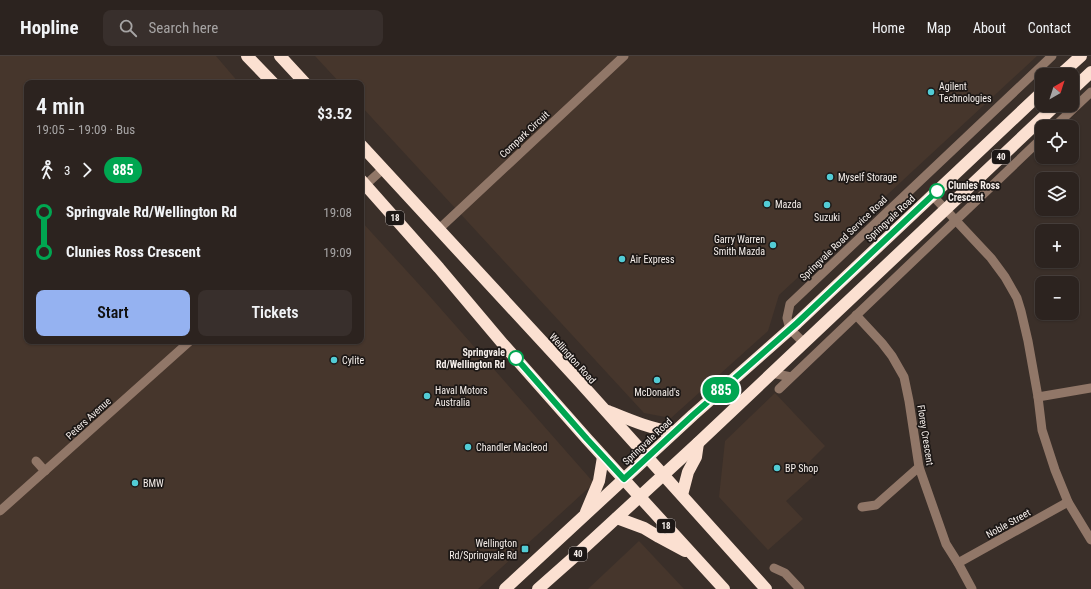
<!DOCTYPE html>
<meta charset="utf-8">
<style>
body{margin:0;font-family:"Roboto Condensed",sans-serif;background:#382f2c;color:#f1f3f6;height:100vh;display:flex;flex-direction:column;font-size:15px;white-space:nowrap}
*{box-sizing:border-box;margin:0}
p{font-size:13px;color:#a6a4a4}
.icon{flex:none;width:22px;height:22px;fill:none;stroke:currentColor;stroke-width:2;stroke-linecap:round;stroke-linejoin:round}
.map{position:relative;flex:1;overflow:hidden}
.details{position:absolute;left:24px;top:24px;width:340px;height:264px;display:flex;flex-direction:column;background:#2c231f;border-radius:8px;box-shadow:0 1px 3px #0004,0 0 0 1px #48403d}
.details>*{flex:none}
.badge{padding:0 8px;border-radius:13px;font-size:14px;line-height:26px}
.needle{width:26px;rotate:39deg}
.tools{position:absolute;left:1035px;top:12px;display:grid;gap:8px}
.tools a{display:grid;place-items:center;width:44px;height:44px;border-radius:8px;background:#2c231f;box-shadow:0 1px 3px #0004,0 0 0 1px #48403d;font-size:20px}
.map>.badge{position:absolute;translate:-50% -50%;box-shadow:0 0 0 2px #fff}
.legs{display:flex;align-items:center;gap:6px;height:44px;padding:0 12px;font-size:13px}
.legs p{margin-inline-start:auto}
.head{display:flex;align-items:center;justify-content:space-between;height:68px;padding:0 12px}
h1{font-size:22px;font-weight:600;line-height:30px}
.primary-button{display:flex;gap:8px;margin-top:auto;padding:8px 12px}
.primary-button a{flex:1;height:46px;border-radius:8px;background:#95b2f1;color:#111;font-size:16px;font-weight:600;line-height:46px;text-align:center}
.primary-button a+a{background:#382f2c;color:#f1f3f6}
ul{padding:0 12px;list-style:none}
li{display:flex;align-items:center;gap:14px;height:40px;font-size:15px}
li i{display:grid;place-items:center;width:6px;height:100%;margin:0 5px;background:currentColor}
li i::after{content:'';width:10px;height:10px;margin:-5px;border:3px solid;border-radius:50%;background:#2c231f}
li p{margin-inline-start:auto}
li:first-child i{background:linear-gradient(#0000 50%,currentColor 0)}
li:last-child i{background:linear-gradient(currentColor 50%,#0000 0)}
header{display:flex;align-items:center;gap:24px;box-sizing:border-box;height:56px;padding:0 20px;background:#2c231f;border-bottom:1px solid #48403d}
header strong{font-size:19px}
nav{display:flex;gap:22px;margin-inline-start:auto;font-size:14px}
.search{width:280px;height:36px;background:#382f2c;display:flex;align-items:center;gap:10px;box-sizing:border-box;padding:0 14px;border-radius:8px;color:#a6a4a4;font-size:15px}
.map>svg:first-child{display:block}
</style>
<header>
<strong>Hopline</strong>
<div class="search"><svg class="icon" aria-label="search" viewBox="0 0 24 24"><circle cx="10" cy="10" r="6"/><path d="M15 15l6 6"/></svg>Search here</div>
<nav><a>Home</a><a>Map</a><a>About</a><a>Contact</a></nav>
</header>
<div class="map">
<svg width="1091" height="533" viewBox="0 0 1091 533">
<rect width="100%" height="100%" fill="#3a2f29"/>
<g fill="#46362c">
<polygon points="0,0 216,0 239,27 27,27 27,285 361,285 361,165 426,236 594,427 478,533 0,533"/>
<polygon points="315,0 1037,0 779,239 768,275 671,362 644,357 361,50 361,27 340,27"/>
<polygon points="775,337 825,390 809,406 818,416 786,445 803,463 768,494 719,441 725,385"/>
<polygon points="639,485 684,533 588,533"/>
</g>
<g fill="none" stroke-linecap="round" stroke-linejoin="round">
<g stroke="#917768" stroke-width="9">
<polyline points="1054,71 1091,36"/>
<polyline points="362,132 383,113"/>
<polyline points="932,139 991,202 1005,221 1017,242 1021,255 1028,285 1038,341 1042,374 1055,414 1068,446 1091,484"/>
<polyline points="439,173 624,0"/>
<polyline points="856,259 882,287 892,300 904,321 909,345 919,411 946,488 958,507 972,533"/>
<polyline points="804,287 790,273 787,262 790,248 1052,0"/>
<polyline points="772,317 791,321"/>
<polyline points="779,333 1042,82"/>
<polyline points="1038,341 1091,332"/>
<polyline points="36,405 45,415"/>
<polyline points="862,451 876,449 919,411"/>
<polyline points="0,455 190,285"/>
<polyline points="958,507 1068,446"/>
<polyline points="774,512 785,517 800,533"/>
</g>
<g stroke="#fbe0d1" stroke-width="12">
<polyline points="247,0 273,27"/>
<polyline points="280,0 305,27"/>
<polyline points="1060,19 1081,0"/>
<polyline points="1072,34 1091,16"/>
<polyline points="361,89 577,323 766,533"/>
<polyline points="361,124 439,212 503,288 587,383 724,533"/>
<path d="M608,355C630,364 651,373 674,376"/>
<polyline points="682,439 688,416 696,401 698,387"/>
<polyline points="586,456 599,425 603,401"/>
<polyline points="617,462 644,472 659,481 685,495"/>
<polyline points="505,533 693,359 797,267 1042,36"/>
<polyline points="538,533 573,502 698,387 1056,49"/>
</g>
</g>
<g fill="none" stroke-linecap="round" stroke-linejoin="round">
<defs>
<polyline id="line-1" points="516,302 587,383 624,423 693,359 797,267 937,135"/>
</defs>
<use href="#line-1" stroke="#fff" stroke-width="9"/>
<use href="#line-1" stroke="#00a651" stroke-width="6"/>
</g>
<g fill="#52ccd5" stroke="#1d1816" stroke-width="1.5">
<circle cx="931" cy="36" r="4"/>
<circle cx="830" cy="121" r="4"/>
<circle cx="767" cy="148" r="4"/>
<circle cx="827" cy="149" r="4"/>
<circle cx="773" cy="189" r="4"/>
<circle cx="622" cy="203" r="4"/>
<circle cx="334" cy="304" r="4"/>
<circle cx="657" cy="324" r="4"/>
<circle cx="427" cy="340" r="4"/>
<circle cx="468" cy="391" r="4"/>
<circle cx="777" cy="412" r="4"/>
<circle cx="135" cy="427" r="4"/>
<rect x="521" y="489" width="8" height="8" rx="2"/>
</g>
<g fill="#fff" stroke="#00a651" stroke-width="2">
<circle cx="937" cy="135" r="7"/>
<circle cx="516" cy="302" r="7"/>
</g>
<g text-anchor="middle" stroke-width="3.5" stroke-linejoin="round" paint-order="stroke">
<g fill="#1d1816" stroke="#b5aeab" stroke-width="1">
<rect x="992" y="94" width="18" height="14" rx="3"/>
<rect x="386" y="155" width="18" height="14" rx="3"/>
<rect x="657" y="463" width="18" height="14" rx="3"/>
<rect x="569" y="491" width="18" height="14" rx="3"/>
</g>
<g font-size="9" font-weight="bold" fill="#f6efeb">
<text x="1001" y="104">40</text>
<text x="395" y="165">18</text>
<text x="666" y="473">18</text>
<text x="578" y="501">40</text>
</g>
<g font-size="10" fill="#f6efeb" stroke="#1d1816" text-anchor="start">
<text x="939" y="34">Agilent<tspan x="939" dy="12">Technologies</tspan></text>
<text x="838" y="125">Myself Storage</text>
<text x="775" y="152">Mazda</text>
<text x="827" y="165" text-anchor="middle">Suzuki</text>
<text x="765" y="187" text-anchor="end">Garry Warren<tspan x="765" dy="12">Smith Mazda</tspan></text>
<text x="630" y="207">Air Express</text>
<text x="342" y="308">Cylite</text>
<text x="435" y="338">Haval Motors<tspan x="435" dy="12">Australia</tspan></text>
<text x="657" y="340" text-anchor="middle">McDonald's</text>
<text x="476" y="395">Chandler Macleod</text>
<text x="785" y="416">BP Shop</text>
<text x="143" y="431">BMW</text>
<text x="517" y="491" text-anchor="end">Wellington<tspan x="517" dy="12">Rd/Springvale Rd</tspan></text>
</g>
<g font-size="10" fill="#f6efeb" stroke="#1d1816">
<text transform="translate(524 78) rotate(-43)" y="4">Compark Circuit</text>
<text transform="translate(890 162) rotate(-43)" y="4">Springvale Road</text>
<text transform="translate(843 182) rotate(-44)" y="4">Springvale Road Service Road</text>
<text transform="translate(573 302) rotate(48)" y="4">Wellington Road</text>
<text transform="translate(88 362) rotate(-42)" y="4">Peters Avenue</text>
<text transform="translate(926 379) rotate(81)" y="4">Florey Crescent</text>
<text transform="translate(647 385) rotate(-43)" y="4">Springvale Road</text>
<text transform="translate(1008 467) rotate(-29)" y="4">Noble Street</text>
</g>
<g font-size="10" font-weight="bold" fill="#f6efeb" stroke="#1d1816" text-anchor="start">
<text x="948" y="133">Clunies Ross<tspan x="948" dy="12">Crescent</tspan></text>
<text x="505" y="300" text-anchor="end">Springvale<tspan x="505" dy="12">Rd/Wellington Rd</tspan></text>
</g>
</g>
</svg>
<div class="tools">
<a><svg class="needle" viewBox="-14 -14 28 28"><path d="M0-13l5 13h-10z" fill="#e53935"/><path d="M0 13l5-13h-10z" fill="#a6a4a4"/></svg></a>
<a><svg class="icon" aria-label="locate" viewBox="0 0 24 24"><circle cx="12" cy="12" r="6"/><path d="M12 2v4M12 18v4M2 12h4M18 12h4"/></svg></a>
<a><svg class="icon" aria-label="layers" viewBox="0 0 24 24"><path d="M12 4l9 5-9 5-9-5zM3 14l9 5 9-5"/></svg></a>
<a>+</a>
<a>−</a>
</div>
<b class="badge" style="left:721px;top:334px;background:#00a651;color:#fff">885</b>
<section class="details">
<div class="head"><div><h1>4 min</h1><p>19:05 – 19:09 · Bus</p></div><b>$3.52</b></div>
<div class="legs"><svg class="icon" aria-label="walk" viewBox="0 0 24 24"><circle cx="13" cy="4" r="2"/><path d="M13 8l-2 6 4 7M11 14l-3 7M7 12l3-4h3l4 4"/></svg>3<svg class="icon" aria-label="forward" viewBox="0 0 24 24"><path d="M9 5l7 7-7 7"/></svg><b class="badge" style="background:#00a651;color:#fff">885</b></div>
<ul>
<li><i style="color:#00a651"></i><b>Springvale Rd/Wellington Rd</b><p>19:08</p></li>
<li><i style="color:#00a651"></i><b>Clunies Ross Crescent</b><p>19:09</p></li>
</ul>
<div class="primary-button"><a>Start</a><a>Tickets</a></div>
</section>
</div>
